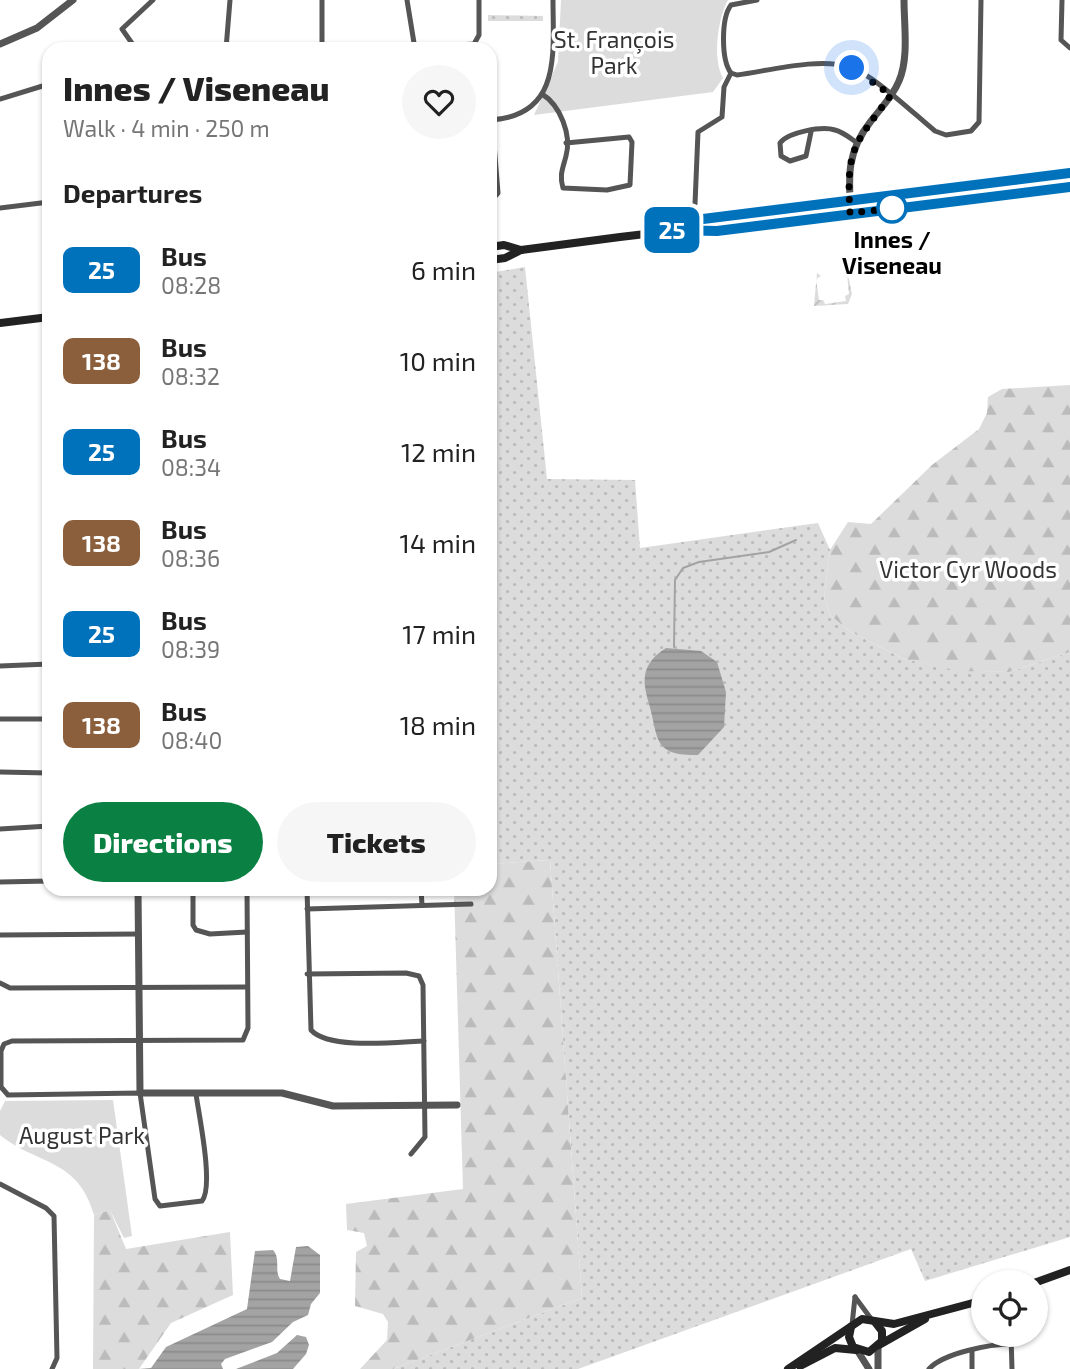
<!DOCTYPE html>
<meta charset="utf-8">
<style>
body{margin:0;font-family:"Exo 2",sans-serif;background:#f6f6f6;color:#222;height:100vh;display:flex;flex-direction:column;font-size:26px;white-space:nowrap}
*{box-sizing:border-box;margin:0}
p{font-size:23px;color:#767676}
.icon{flex:none;width:38px;height:38px;fill:none;stroke:currentColor;stroke-width:2;stroke-linecap:round;stroke-linejoin:round}
.map{position:relative;flex:1;overflow:hidden}
.sheet{position:absolute;left:42px;top:42px;width:455px;height:854px;display:flex;flex-direction:column;background:#fff;border-radius:21px;box-shadow:0 2px 5px #0004}
.sheet>*{flex:none}
.badge{padding:0 14px;border-radius:10px;font-size:24px;line-height:46px}
.controls{position:absolute;left:971px;top:1270px;display:grid;gap:14px}
.controls a{display:grid;place-items:center;width:77px;height:77px;border-radius:50%;background:#fff;box-shadow:0 2px 5px #0004;font-size:35px}
.you{position:absolute;width:35px;height:35px;margin:-18px;border:5px solid #fff;border-radius:50%;background:#1a73e8;box-shadow:0 0 0 10px #1a73e833}
.map>.badge{position:absolute;translate:-50% -50%;box-shadow:0 0 0 4px #fff}
h2{padding:0 21px;font-size:26px;line-height:63px}
.round{display:grid;place-items:center;flex:none;width:74px;height:74px;border-radius:37px;background:#f6f6f6}
.summary{display:flex;align-items:center;justify-content:space-between;height:119px;padding:0 21px}
h1{font-size:33px;font-weight:800;line-height:52px}
.cta{display:flex;gap:14px;margin-top:auto;padding:14px 21px}
.cta a{flex:1;height:80px;border-radius:42px;background:#0b8043;color:#fff;font-size:28px;font-weight:800;line-height:80px;text-align:center}
.cta a+a{background:#f6f6f6;color:#222}
ul{padding:0;list-style:none}
li{display:flex;align-items:center;gap:21px;height:91px;padding:0 21px}
li div{flex:1}
li b{display:block;font-size:26px}
li em{font-style:normal}
li .badge{min-width:77px;font-weight:700;text-align:center}
.map>svg:first-child{display:block}
</style>
<div class="map">
<svg width="1070" height="1369" viewBox="0 0 1070 1369">
<defs>
<pattern id="grass-dots" width="8" height="8" patternUnits="userSpaceOnUse" patternTransform="scale(1.75)"><rect width="8" height="8" fill="#dcdcdc"/><path d="M2 2h.1M6 6h.1" fill="none" stroke="#bbb" stroke-width="1.8" stroke-linecap="round"/></pattern>
<pattern id="forest-firs" width="22" height="20" patternUnits="userSpaceOnUse" patternTransform="scale(1.75)"><rect width="22" height="20" fill="#dcdcdc"/><path d="M5 1l3.5 6h-7zM16 11l3.5 6h-7z" fill="#bbb"/></pattern>
<pattern id="garden-furrows" width="10" height="10" patternUnits="userSpaceOnUse" patternTransform="scale(1.75)"><rect width="10" height="10" fill="#dcdcdc"/><path d="M-1 1l2-2M0 10L10 0M9 11l2-2" fill="none" stroke="#bbb"/></pattern>
<pattern id="water-rules" width="6" height="5" patternUnits="userSpaceOnUse" patternTransform="scale(1.75)"><rect width="6" height="5" fill="#a3a3a3"/><path d="M0 2.5h6" fill="none" stroke="#8b8b8b"/></pattern>
</defs>
<rect width="100%" height="100%" fill="#fff"/>
<g fill="url(#grass-dots)">
<polygon points="488,15 543,16 543,21 488,21"/>
<polygon points="525,267 547,479 635,480 640,548 818,523 830,550 824,598 831,616 851,632 904,659 959,670 1009,672 1070,652 1070,1237 925,1281 911,1249 578,1369 393,1369 582,1298 550,860 490,864 490,273"/>
</g>
<g fill="url(#forest-firs)">
<polygon points="1070,385 1070,652 1009,672 960,671 904,659 851,632 831,616 824,598 830,550 848,522 871,524 932,465 979,429 987,413 988,397 1002,389"/>
<polygon points="550,860 582,1298 393,1369 360,1369 387,1340 388,1322 383,1314 355,1306 356,1252 367,1246 364,1233 347,1230 346,1204 463,1189 454,889 490,889 490,864"/>
<polygon points="110,1210 126,1249 230,1232 233,1295 171,1323 139,1369 93,1369 94,1215"/>
</g>
<g fill="#dcdcdc">
<path d="M561,0H728C718,17 712,59 723,78L713,92L534,115L558,62Z"/>
<path d="M113,1100L132,1236L124,1238L110,1210L94,1215C78,1158 37,1165 0,1135V1111L5,1101Z"/>
</g>
<polygon fill="url(#garden-furrows)" points="846,265 852,294 848,304 814,306 817,273 821,276 816,279 819,300 823,300 825,304 846,301 845,296 849,294"/>
<g fill="url(#water-rules)">
<path d="M666,648L701,651L717,662L726,692L724,727L698,755C652,756 659,738 649,704C642,680 641,664 666,648Z"/>
<path d="M308,1246L320,1255V1293L311,1304L308,1315L293,1322L272,1342L225,1359L221,1364L223,1369H139L151,1368L166,1347L247,1309L255,1251L273,1250C281,1259 274,1270 280,1279L290,1281L296,1247Z"/>
<polygon points="297,1335 306,1337 309,1345 306,1354 293,1369 236,1369 277,1353"/>
</g>
<g fill="none" stroke-linecap="round" stroke-linejoin="round">
<polyline stroke="#a3a3a3" stroke-width="2" points="674,647 675,580 683,568 699,562 769,552 796,540"/>
<g stroke="#555" stroke-width="5">
<polyline points="322,0 322,49"/>
<polyline points="407,0 415,49"/>
<path d="M757,0L731,5C721,18 721,60 731,73L737,75C768,71 819,57 849,67C873,74 914,114 935,131L946,135L971,131L979,122L981,0"/>
<polyline points="1062,0 1061,40 1070,48"/>
<polyline points="415,48 474,44 479,35 479,0"/>
<polyline points="136,49 122,29 153,0"/>
<polyline points="226,49 230,0"/>
<path d="M542,94C560,105 572,135 566,156C563,168 559,175 563,188L607,190L630,185L632,142L629,137L566,143"/>
<polyline points="0,99 49,84"/>
<path d="M490,120C562,116 553,53 553,0"/>
<path d="M811,132L806,156L790,161L781,156L780,143C788,132 822,126 835,130C843,132 850,138 856,142"/>
<polyline points="490,202 498,193 492,119"/>
<polyline points="695,204 698,132 722,117 724,87 731,73"/>
<polyline points="0,208 49,202"/>
<polyline points="0,666 49,664"/>
<polyline points="0,719 49,719"/>
<polyline points="0,772 49,773"/>
<polyline points="0,829 49,826"/>
<polyline points="0,882 49,881"/>
<polyline points="193,889 193,925 196,930 210,934 247,932"/>
<path d="M307,889L311,1030C329,1050 397,1042 424,1041"/>
<polyline points="421,889 422,905"/>
<polyline points="307,909 471,904"/>
<polyline points="0,935 139,934"/>
<polyline points="307,974 406,973 419,976 423,985 425,1137 411,1154"/>
<polyline points="0,983 10,988 247,987"/>
<path d="M196,1094C199,1116 214,1186 202,1201L160,1206L155,1199L140,1093L8,1095L1,1087V1051L4,1044L12,1041L243,1040L248,1028L247,889"/>
<polyline points="0,1184 46,1208 54,1216 57,1358 52,1369"/>
<polyline points="855,1297 872,1320"/>
<polyline points="852,1325 855,1297"/>
<polyline points="1011,1335 1012,1369"/>
<polyline points="972,1350 972,1369"/>
<path d="M929,1369C943,1353 991,1344 1011,1344"/>
</g>
<g stroke="#555" stroke-width="7">
<polyline points="0,44 37,28 73,0"/>
<path d="M851,213C848,176 847,151 871,121C881,108 893,96 899,81C909,58 904,25 904,0"/>
<polyline points="138,889 140,1093 282,1093 333,1106 457,1105"/>
<polyline points="857,1350 869,1369"/>
<polyline points="878,1369 878,1347"/>
</g>
<g stroke="#222" stroke-width="8">
<polyline points="671,231 687,221 1070,173"/>
<polyline points="490,247 504,245 521,250"/>
<polyline points="490,260 505,258 521,250 620,237 671,231 717,231 1070,187"/>
<polyline points="0,323 49,317"/>
<polyline points="1034,1283 1070,1270"/>
<polyline points="851,1327 849,1337 853,1347 869,1352 882,1341 882,1331 875,1322"/>
<polyline points="879,1345 925,1319"/>
<polyline points="800,1366 835,1348 856,1350"/>
<polyline points="788,1369 862,1319 894,1324 984,1300"/>
</g>
</g>
<g fill="none" stroke-linecap="round" stroke-linejoin="round">
<defs>
<polyline id="line" points="1070,173 687,221 671,230 717,231 1070,187"/>
</defs>
<use href="#line" stroke="#fff" stroke-width="16"/>
<use href="#line" stroke="#0072bc" stroke-width="10"/>
<path stroke="#000" stroke-width="7" stroke-dasharray="0 12.6" d="M852,68L891,95C854,145 846,148 850,213L898,208H892"/>
</g>
<circle fill="#fff" stroke="#0072bc" stroke-width="3.5" cx="892" cy="208" r="14"/>
<g text-anchor="middle" stroke-width="7" stroke-linejoin="round" paint-order="stroke">
<g font-size="23" fill="#333" stroke="#fff">
<text x="614" y="48">St. François<tspan x="614" dy="26">Park</tspan></text>
<text x="968" y="578">Victor Cyr Woods</text>
<text x="82" y="1144">August Park</text>
</g>
<g font-size="23" font-weight="bold" fill="#000" stroke="#fff">
<text x="892" y="248">Innes /<tspan x="892" dy="26">Viseneau</tspan></text>
</g>
</g>
</svg>
<div class="controls">
<a><svg class="icon" aria-label="locate" viewBox="0 0 24 24"><circle cx="12" cy="12" r="6"/><path d="M12 2v4M12 18v4M2 12h4M18 12h4"/></svg></a>
</div>
<div class="you" style="left:852px;top:68px"></div>
<b class="badge" style="left:672px;top:230px;background:#0072bc;color:#fff">25</b>
<section class="sheet">
<div class="summary"><div><h1>Innes / Viseneau</h1><p>Walk · 4 min · 250 m</p></div><a class="round"><svg class="icon" aria-label="heart" viewBox="0 0 24 24"><path d="M12 20l-8-8c-3-5 5-10 8-4 3-6 11-1 8 4z"/></svg></a></div>
<h2>Departures</h2>
<ul>
<li><span class="badge" style="background:#0072bc;color:#fff">25</span><div><b>Bus</b><p>08:28</p></div><em>6 min</em></li>
<li><span class="badge" style="background:#8b5e3c;color:#fff">138</span><div><b>Bus</b><p>08:32</p></div><em>10 min</em></li>
<li><span class="badge" style="background:#0072bc;color:#fff">25</span><div><b>Bus</b><p>08:34</p></div><em>12 min</em></li>
<li><span class="badge" style="background:#8b5e3c;color:#fff">138</span><div><b>Bus</b><p>08:36</p></div><em>14 min</em></li>
<li><span class="badge" style="background:#0072bc;color:#fff">25</span><div><b>Bus</b><p>08:39</p></div><em>17 min</em></li>
<li><span class="badge" style="background:#8b5e3c;color:#fff">138</span><div><b>Bus</b><p>08:40</p></div><em>18 min</em></li>
</ul>
<div class="cta"><a>Directions</a><a>Tickets</a></div>
</section>
</div>
